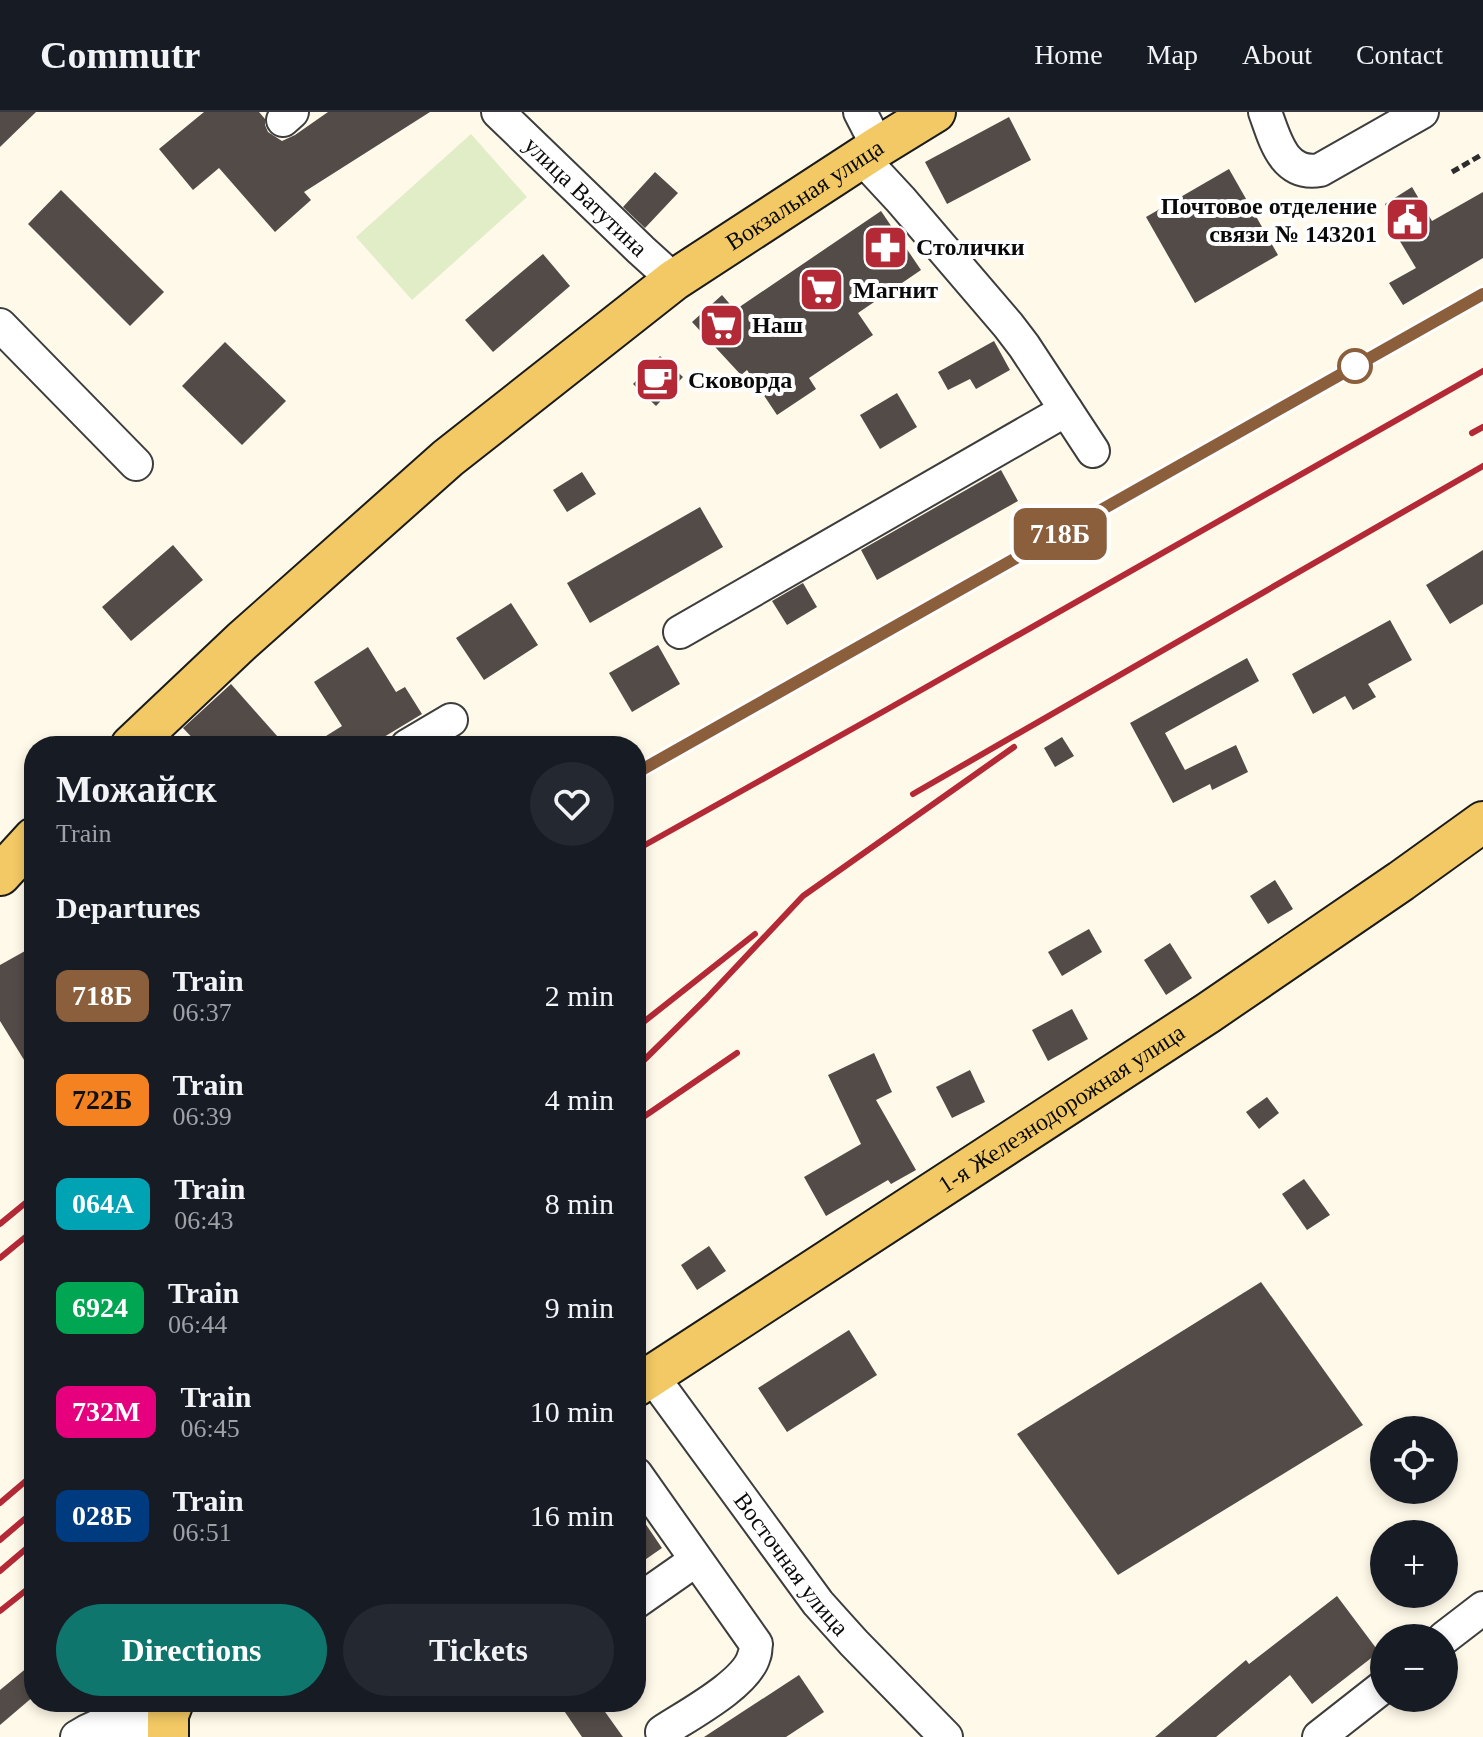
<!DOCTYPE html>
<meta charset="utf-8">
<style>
body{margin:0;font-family:"Times New Roman",serif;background:#242831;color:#f1f3f6;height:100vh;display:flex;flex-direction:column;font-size:30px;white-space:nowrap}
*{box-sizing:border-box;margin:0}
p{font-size:26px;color:#9ea1a6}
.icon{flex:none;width:44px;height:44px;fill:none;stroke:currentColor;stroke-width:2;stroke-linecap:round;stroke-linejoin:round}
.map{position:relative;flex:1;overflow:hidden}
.details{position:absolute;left:24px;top:624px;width:622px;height:976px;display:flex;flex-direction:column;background:#171b24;border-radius:32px;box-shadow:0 4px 12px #0003}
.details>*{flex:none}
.badge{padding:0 16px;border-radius:12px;font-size:28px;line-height:52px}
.tools{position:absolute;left:1370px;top:1304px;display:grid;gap:16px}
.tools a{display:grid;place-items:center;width:88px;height:88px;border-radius:50%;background:#171b24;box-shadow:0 4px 12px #0003;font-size:40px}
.map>.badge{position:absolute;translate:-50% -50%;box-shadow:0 0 0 4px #fff}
h2{padding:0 32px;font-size:30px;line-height:72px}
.round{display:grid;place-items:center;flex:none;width:84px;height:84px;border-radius:42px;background:#242831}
.overview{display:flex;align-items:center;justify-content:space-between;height:136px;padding:0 32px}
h1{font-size:38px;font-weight:700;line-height:60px}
.cta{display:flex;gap:16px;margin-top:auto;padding:16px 32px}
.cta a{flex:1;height:92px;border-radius:48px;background:#0f766e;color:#fff;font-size:32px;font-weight:700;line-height:92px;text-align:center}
.cta a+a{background:#242831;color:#f1f3f6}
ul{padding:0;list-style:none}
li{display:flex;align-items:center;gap:24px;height:104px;padding:0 32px}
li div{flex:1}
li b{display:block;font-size:30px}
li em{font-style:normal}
li .badge{min-width:88px;font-weight:700;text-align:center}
header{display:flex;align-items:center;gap:48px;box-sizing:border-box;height:112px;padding:0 40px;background:#171b24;border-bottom:2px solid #363941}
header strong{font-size:38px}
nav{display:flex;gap:44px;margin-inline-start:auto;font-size:28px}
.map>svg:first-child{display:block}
</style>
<header>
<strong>Commutr</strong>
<nav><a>Home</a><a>Map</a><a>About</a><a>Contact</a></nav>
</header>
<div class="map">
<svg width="1483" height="1625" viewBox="0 0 1483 1625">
<rect width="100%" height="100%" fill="#fef9e8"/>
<polygon fill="#e1edc6" points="471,22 527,85 412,188 356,125"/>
<g fill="#524b47">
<polygon points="0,0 36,0 0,35"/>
<polygon points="204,0 259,0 265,7 265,13 268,20 282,29 295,23 328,0 430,0 304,80 311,88 275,120 219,56 193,78 159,37"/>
<polygon points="1009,5 1031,48 947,92 925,50"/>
<polygon points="1229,57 1278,143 1195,191 1146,105"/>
<polygon points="655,60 678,81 645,116 623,95"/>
<polygon points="1412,75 1432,109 1483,80 1483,146 1403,193 1389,171 1416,156 1386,106 1391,103 1385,92"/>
<polygon points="61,78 164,180 130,214 28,112"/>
<polygon points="881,99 921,158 858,201 873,223 809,266 816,277 777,303 747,258 741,263 692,210 722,183 735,198"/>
<polygon points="543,142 570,174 493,240 465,208"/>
<polygon points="994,229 1010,258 976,277 970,267 948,278 938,260"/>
<polygon points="225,230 286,289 242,333 182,274"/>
<polygon points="660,244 683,265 656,294 633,272"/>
<polygon points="897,281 917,315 880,337 860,303"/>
<polygon points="1001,358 1018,389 877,468 861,438"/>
<polygon points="582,360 596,382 567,400 553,378"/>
<polygon points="700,395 723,435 590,511 567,471"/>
<polygon points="173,433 203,468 131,529 102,495"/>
<polygon points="1483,438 1483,492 1450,512 1426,473"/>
<polygon points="803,471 817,495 787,513 772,489"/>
<polygon points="511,491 538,533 484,568 456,526"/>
<polygon points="1390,508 1412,548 1368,572 1376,585 1353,598 1345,584 1313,602 1292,562"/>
<polygon points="658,533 680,572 632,600 609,561"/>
<polygon points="368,535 396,580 405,575 422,602 369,634 310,634 342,614 314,570"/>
<polygon points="1247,546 1259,569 1165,621 1185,658 1236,633 1248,660 1212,678 1210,672 1173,691 1130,611"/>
<polygon points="231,572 286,634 200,634 183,616"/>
<polygon points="1062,625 1074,644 1055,655 1044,636"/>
<polygon points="1275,768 1293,797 1268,812 1250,784"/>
<polygon points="1089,817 1102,840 1062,864 1048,840"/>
<polygon points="1170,831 1192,866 1166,883 1144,848"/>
<polygon points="34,834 34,964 0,909 0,853"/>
<polygon points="1072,897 1088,927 1048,949 1032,918"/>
<polygon points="874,941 892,980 876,988 916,1058 891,1072 888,1068 826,1104 804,1065 861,1032 828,963"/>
<polygon points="970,958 985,990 952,1006 936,975"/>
<polygon points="1267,985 1279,1001 1259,1017 1246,1000"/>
<polygon points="1304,1067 1330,1103 1307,1118 1282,1082"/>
<polygon points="709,1134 726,1159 697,1178 681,1153"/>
<polygon points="1261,1170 1363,1313 1118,1463 1017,1322"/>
<polygon points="849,1218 877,1263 787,1320 758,1276"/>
<polygon points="636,1398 662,1436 636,1454"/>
<polygon points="1337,1484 1379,1540 1312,1592 1290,1563 1216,1625 1155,1625 1246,1548 1249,1552"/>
<polygon points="34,1550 34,1584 0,1613 0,1578"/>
<polygon points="799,1563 824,1600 786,1625 704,1625"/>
<polygon points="558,1590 598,1590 623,1625 582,1625"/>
</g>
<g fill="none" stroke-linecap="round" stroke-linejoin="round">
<defs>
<g id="minor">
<path id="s1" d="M498,0L641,138L674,168"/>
<polyline points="860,0 878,35"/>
<path d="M1265,0C1275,27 1283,64 1320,58L1422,0"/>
<polyline points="283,8 292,0"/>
<polyline points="862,46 901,88 1008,213 1024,234 1093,339"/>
<polyline points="0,213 136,352"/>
<polyline points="680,520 1066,298"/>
<polyline points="407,634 451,608"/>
<path id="s2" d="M652,1264L818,1491L854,1531L946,1625"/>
<path d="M636,1362L756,1532C755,1536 756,1540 754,1544C747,1572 686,1604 662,1620"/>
<polyline points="636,1490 696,1448"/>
<polyline points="1444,1526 1483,1496"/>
<path d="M77,1625C109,1604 131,1609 167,1612"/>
<polyline points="1319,1625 1384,1574"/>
</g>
<g id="major">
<path id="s3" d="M131,634L242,529L448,346L674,168L878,35L935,0"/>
<polyline points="0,763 34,726"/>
<path id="s4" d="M636,1274L1208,901L1401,769L1483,710"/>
<polyline points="168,1625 168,1603 173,1590"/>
</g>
</defs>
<use href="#minor" stroke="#3d3d3d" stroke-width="36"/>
<use href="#major" stroke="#1b1b1b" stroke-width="44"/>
<polyline stroke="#2c2c2c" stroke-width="5" stroke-dasharray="8 4" stroke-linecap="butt" points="1452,60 1483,42"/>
<use href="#minor" stroke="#fff" stroke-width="32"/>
<use href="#major" stroke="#f2c964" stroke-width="40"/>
<g stroke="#b32936" stroke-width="6">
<polyline points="1472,321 1483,315"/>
<polyline points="636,661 1483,181"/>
<polyline points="913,682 1483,354"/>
<polyline points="636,738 886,598 1483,259"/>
<polyline points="636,916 755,822"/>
<polyline points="636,956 706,887 803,784 1014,635"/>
<polyline points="636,1010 737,941"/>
<polyline points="0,1112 34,1084"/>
<polyline points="0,1146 34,1118"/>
<polyline points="0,1391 34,1362"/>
<polyline points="0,1428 34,1399"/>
<polyline points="0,1459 34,1430"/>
<polyline points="0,1499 34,1472"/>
</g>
</g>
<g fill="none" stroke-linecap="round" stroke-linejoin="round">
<defs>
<polyline id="line" points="636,661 1483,182"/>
</defs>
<use href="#line" stroke="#fff" stroke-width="18"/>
<use href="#line" stroke="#8b5e3c" stroke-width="12"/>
</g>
<defs>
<symbol id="civic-square" viewBox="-11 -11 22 22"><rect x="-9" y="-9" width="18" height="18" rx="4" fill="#b32936" stroke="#fff"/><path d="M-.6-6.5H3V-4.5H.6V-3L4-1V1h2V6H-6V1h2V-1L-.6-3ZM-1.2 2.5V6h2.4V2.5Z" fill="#fff"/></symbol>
<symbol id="pharmacy-square" viewBox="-11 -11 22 22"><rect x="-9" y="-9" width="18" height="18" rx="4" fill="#b32936" stroke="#fff"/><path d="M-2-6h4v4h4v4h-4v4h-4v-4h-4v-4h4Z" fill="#fff"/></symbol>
<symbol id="supermarket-square" viewBox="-11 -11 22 22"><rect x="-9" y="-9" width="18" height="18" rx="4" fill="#b32936" stroke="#fff"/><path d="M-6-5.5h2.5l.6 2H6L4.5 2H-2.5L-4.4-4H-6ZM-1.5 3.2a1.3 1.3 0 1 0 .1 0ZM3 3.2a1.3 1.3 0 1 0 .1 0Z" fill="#fff"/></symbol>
<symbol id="cafe-square" viewBox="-11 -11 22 22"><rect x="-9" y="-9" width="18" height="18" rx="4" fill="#b32936" stroke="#fff"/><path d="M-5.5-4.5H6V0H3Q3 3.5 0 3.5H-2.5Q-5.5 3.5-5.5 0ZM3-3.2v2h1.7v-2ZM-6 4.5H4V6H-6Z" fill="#fff"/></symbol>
</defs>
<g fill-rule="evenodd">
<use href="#civic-square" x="1382" y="82" width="51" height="51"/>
<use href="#pharmacy-square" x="860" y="110" width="51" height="51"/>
<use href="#supermarket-square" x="796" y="152" width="51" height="51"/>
<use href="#supermarket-square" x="696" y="188" width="51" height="51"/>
<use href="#cafe-square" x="632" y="242" width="51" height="51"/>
</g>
<circle fill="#fff" stroke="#8b5e3c" stroke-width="4" cx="1355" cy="254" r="16"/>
<g text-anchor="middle" stroke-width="8" stroke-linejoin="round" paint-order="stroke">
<g font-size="24" fill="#0a0a0a" stroke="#fff">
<text dy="8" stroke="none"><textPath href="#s3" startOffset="872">Вокзальная улица</textPath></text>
<text dy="8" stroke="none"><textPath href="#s1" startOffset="122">улица Ватутина</textPath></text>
<text dy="8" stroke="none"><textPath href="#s4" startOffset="508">1-я Железнодорожная улица</textPath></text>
<text dy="8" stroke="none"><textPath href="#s2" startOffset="234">Восточная улица</textPath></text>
</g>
<g font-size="24" font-weight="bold" fill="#0a0a0a" stroke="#fff" text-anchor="start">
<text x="1377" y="102" text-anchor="end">Почтовое отделение<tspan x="1377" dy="28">связи № 143201</tspan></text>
<text x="916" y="143">Столички</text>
<text x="853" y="186">Магнит</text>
<text x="752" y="221">Наш</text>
<text x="688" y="276">Сковорда</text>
</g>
</g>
</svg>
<div class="tools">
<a><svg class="icon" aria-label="locate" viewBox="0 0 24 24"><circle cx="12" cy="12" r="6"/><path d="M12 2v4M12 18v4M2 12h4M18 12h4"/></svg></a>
<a>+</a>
<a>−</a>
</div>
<b class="badge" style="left:1060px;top:422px;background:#8b5e3c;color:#fff">718Б</b>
<section class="details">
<div class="overview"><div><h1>Можайск</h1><p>Train</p></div><a class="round"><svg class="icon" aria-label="heart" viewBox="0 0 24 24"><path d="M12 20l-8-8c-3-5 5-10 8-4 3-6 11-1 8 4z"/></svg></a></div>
<h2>Departures</h2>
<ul>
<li><span class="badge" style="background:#8b5e3c;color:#fff">718Б</span><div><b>Train</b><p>06:37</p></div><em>2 min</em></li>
<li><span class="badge" style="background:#f58220;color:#111">722Б</span><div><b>Train</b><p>06:39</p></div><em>4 min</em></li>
<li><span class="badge" style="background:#00a3b4;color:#fff">064А</span><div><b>Train</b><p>06:43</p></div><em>8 min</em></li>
<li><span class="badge" style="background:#00a651;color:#fff">6924</span><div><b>Train</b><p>06:44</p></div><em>9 min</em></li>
<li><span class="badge" style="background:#e6007e;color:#fff">732М</span><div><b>Train</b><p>06:45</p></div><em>10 min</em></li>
<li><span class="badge" style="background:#003b80;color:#fff">028Б</span><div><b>Train</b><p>06:51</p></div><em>16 min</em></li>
</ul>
<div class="cta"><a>Directions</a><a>Tickets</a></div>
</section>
</div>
